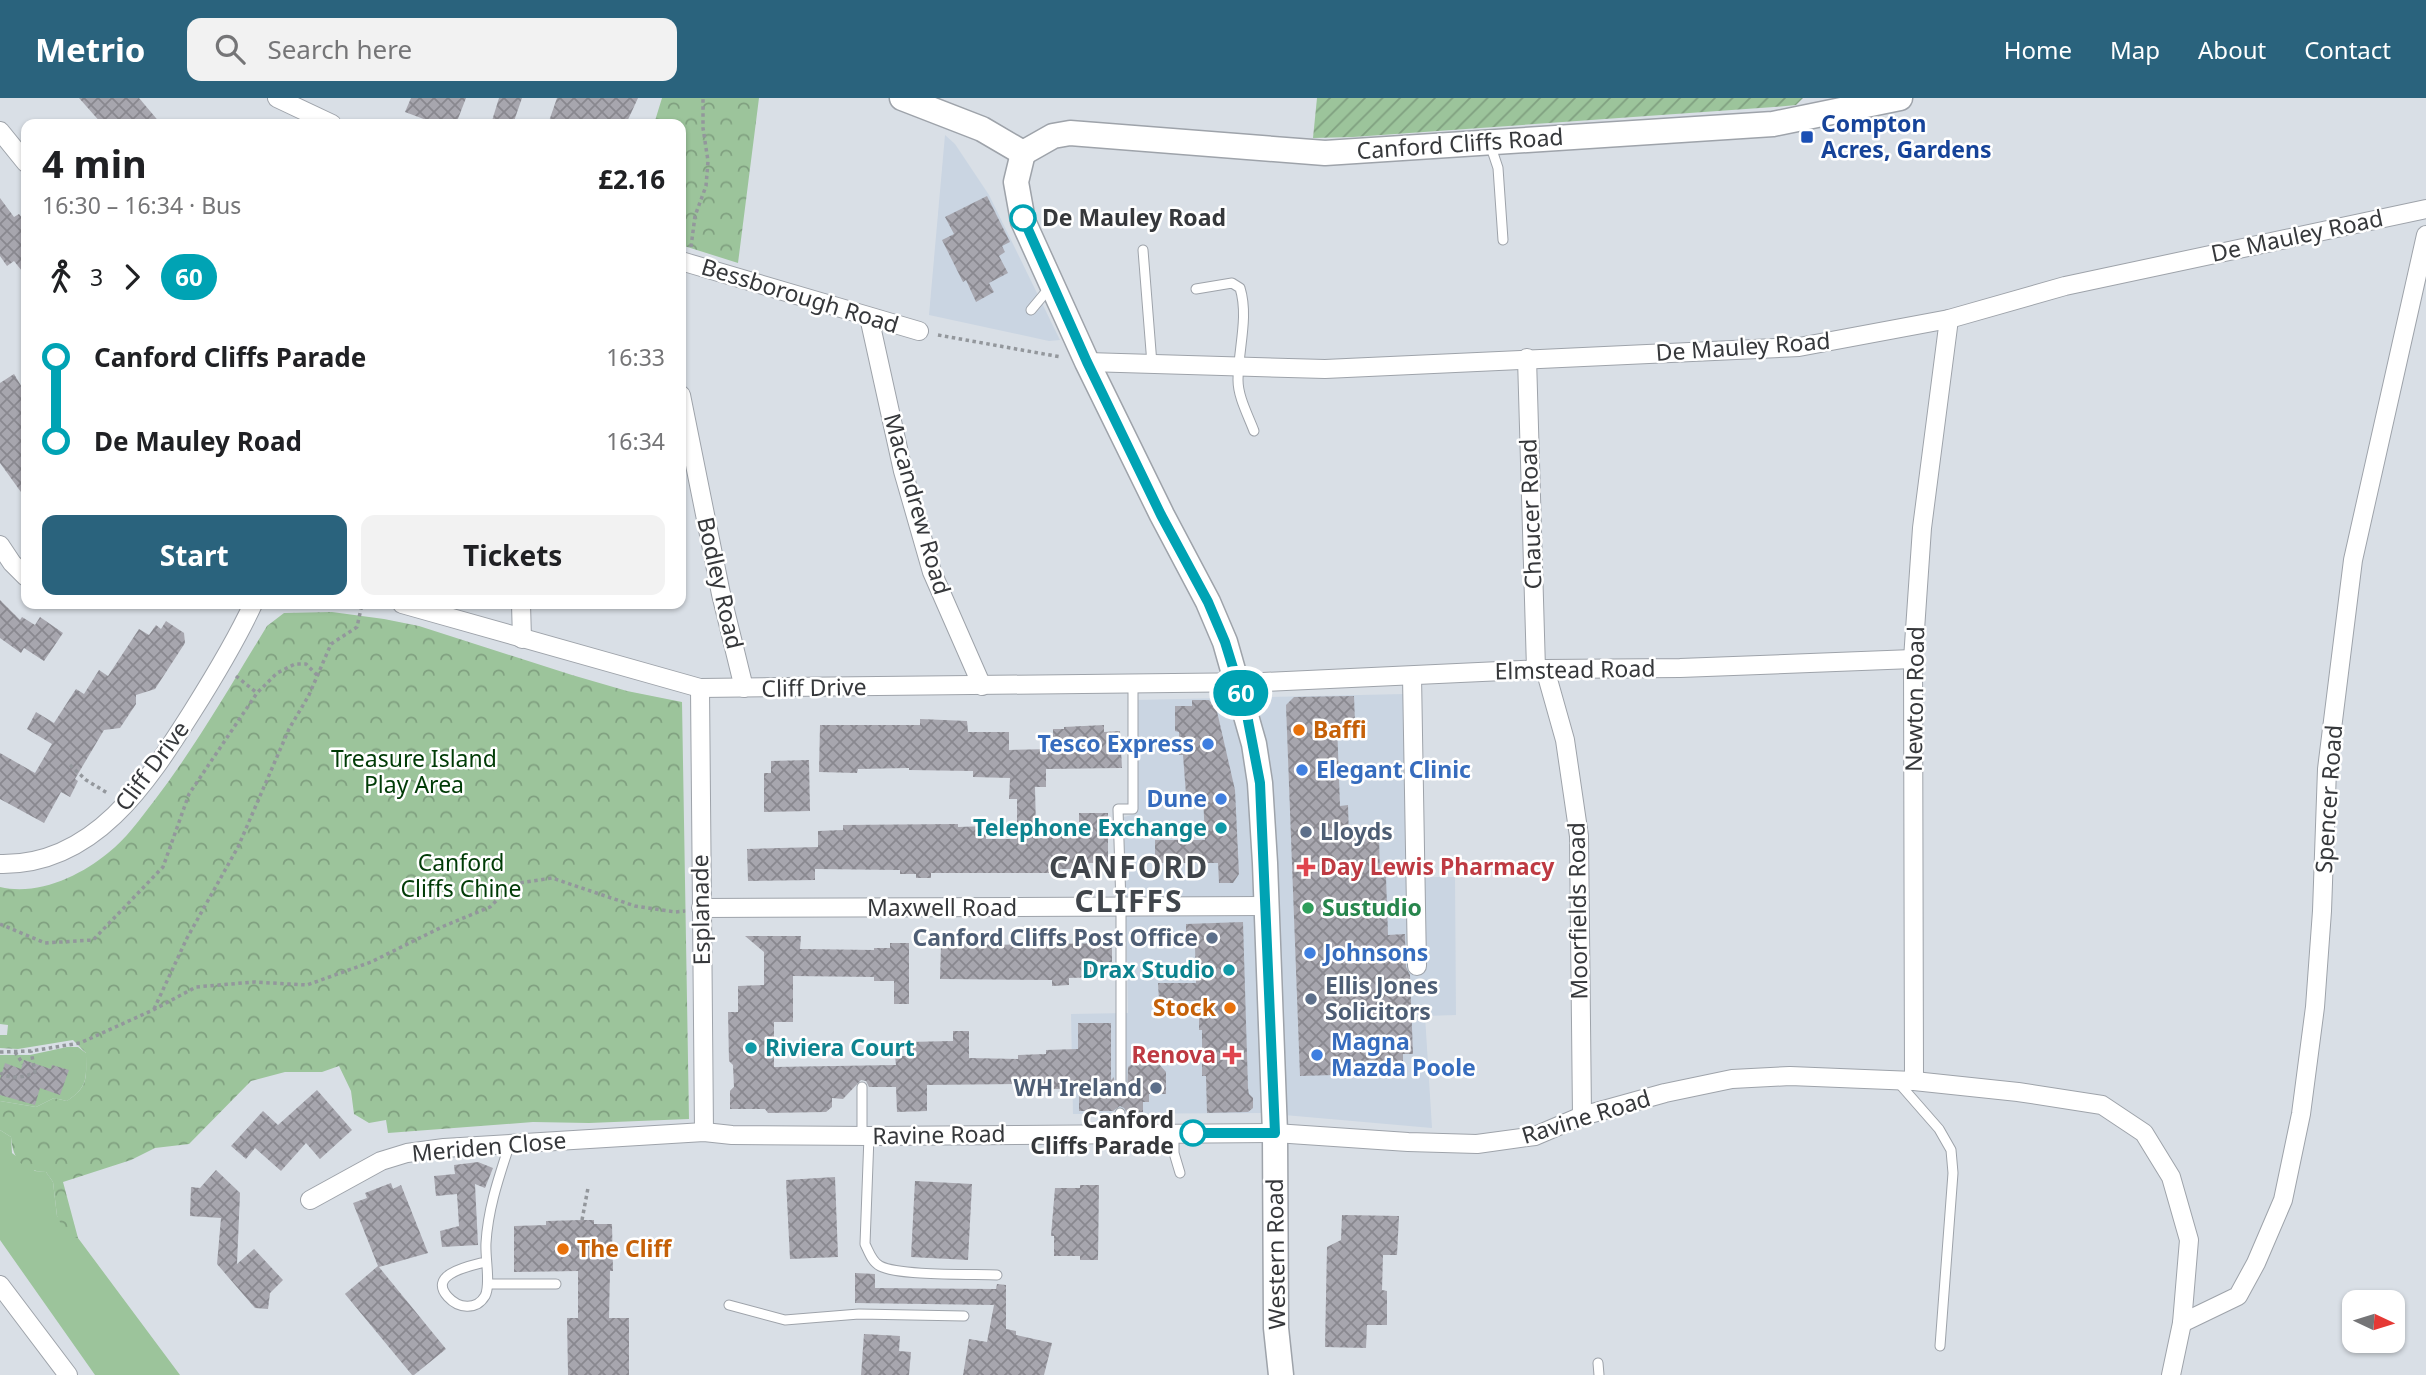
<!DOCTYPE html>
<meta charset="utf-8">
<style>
body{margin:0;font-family:"Noto Sans",sans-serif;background:#f2f2f2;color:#202124;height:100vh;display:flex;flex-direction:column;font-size:26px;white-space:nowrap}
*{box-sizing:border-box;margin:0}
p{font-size:23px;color:#757577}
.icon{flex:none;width:38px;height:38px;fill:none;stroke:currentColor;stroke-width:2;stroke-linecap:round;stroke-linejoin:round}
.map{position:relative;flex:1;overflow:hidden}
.side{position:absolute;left:21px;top:21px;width:665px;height:490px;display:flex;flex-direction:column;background:#fff;border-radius:14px;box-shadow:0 2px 5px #0004}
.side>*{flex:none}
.badge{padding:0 14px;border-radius:23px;font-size:24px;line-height:46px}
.needle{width:46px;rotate:94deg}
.tools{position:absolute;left:2342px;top:1192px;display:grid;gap:14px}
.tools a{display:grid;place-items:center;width:63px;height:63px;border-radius:14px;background:#fff;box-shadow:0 2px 5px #0004;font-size:35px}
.map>.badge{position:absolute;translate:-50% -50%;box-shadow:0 0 0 4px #fff}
.legs{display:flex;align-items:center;gap:10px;height:77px;padding:0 21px;font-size:23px}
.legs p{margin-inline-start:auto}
.head{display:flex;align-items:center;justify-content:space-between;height:119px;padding:0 21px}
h1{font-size:38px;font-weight:700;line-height:52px}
.cta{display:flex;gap:14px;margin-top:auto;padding:14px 21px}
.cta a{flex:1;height:80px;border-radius:14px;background:#2a637d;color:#fff;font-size:28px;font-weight:700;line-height:80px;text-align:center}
.cta a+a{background:#f2f2f2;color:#202124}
ul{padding:0 21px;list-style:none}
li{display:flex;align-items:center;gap:24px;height:84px;font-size:26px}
li i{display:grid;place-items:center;width:10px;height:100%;margin:0 9px;background:currentColor}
li i::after{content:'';width:18px;height:18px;margin:-9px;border:5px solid;border-radius:50%;background:#fff}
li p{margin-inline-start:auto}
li:first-child i{background:linear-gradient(#0000 50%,currentColor 0)}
li:last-child i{background:linear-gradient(currentColor 50%,#0000 0)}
header{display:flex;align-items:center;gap:42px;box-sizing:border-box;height:98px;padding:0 35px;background:#2a637d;color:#fff}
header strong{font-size:33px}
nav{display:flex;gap:38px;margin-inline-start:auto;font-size:24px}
.search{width:490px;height:63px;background:#f2f2f2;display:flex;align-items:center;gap:18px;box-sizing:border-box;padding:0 24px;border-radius:14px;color:#757577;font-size:26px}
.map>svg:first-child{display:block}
</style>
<header>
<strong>Metrio</strong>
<div class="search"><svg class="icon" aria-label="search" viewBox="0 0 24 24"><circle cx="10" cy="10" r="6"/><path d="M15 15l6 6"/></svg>Search here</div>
<nav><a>Home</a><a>Map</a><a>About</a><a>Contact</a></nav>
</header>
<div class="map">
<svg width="2426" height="1277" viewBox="0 0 2426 1277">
<defs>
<pattern id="forest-crowns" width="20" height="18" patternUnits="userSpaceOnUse" patternTransform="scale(1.75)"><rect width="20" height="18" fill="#9cc49b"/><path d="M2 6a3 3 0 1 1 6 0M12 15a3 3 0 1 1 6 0" fill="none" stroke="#80a080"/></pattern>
<pattern id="garden-furrows" width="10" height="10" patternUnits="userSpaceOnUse" patternTransform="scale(1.75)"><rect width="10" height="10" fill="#9cc49b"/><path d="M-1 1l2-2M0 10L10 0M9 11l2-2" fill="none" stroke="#80a080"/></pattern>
<pattern id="building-cross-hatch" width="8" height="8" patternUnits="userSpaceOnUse" patternTransform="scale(1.75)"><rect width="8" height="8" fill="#a7a6ae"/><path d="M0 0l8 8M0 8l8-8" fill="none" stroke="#89888f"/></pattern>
</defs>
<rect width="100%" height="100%" fill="#d9dfe6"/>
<g fill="#cad5e2">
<polygon points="945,37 955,46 989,97 1060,242 1049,243 929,217"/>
<polygon points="1405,596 1409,779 1455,779 1456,917 1425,918 1432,1030 1262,1015 1073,1016 1071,916 1128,915 1124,719 1136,716 1135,602"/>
</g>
<g fill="#9cc49b">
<path d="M67,949H78L86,955C86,980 89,988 67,1003L54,1000L36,1009L0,1003V957H30Z"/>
<polygon points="0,1032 11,1039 12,1055 35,1073 46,1074 53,1084 57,1118 78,1140 180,1277 95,1277 0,1142"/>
</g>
<g fill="url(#forest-crowns)">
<polygon points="662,0 759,0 738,165 681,147 681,26 654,26"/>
<path d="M332,514L384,521L419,528L572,577L627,593L682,604L689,1021L589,1025L533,1024L388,1035L386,1022L369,1025L354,1016L351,993L339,968L322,974H285L251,983L189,1046L155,1050L131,1062L63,1084L78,1140L67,1138L57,1118L53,1084L46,1074C22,1073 13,1062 11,1039L0,1032V1003L36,1009L54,1000L67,1003C89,988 86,980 86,955L73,942L18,951L0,950V937H7L8,927L0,926V789C38,798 80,778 108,755C126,741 140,721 154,703C196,648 231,587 267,528L284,515Z"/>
</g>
<polygon fill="url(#garden-furrows)" points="1317,0 1803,0 1796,7 1774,9 1353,39 1313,40"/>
<g fill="url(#building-cross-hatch)">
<polygon points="79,0 139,0 161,26 102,26"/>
<polygon points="411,0 466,0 456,26 437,26 405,14"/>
<polygon points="499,0 522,0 513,26 491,26"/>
<polygon points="557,0 638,0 626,26 548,26"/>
<polygon points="987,98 1010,144 1002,148 1005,154 999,158 1008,175 989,185 994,194 976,204 966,182 963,184 942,142 954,136 945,119"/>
<polygon points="0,100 14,119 19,116 26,125 26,178 14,163 7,168 0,158"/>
<polygon points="14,276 26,296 26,401 0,365 0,285"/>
<polygon points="0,502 20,522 22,519 35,527 40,519 63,535 44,563 24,550 21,555 0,540"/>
<polygon points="166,523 184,535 185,545 155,591 136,597 136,606 120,630 104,632 75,681 78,683 70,699 61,694 44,725 0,701 0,655 35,675 52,646 27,631 36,614 54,625 76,591 84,596 99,572 108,578 139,531 149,537 156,527 161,531"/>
<polygon points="1354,598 1355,625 1337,626 1340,708 1348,707 1349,739 1379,738 1380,779 1386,779 1388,837 1405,836 1406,869 1410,877 1413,956 1403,956 1403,975 1300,978 1286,607 1294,599"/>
<polygon points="1192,602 1209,602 1216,609 1235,692 1239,776 1233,785 1219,785 1218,765 1155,765 1155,742 1205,742 1203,696 1186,696 1183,657 1179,657 1179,634 1175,633 1175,608 1192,608"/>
<polygon points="920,621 967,623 968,634 1009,634 1009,652 1053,651 1053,631 1064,631 1064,629 1104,627 1104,634 1120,633 1122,670 1046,671 1046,689 1035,689 1036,730 1079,729 1079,715 1108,715 1108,765 1074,765 1074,771 1060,771 1060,775 931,775 931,780 916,780 916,776 900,776 900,772 815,771 815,782 748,783 747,751 818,749 818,733 843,732 843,727 958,726 958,729 986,728 986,741 1017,741 1017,701 1009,701 1010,680 973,679 973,673 909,672 909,670 858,671 857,675 819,674 820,627 920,627"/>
<polygon points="809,662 810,713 764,714 764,675 771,675 771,663"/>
<polygon points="1243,824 1248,990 1249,996 1253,1000 1253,1010 1248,1014 1207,1015 1206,978 1202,978 1202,932 1199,932 1199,903 1159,903 1158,885 1196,885 1195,849 1186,849 1186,826"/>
<polygon points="745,838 801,838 800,851 874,852 874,850 890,850 890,845 909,845 909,906 894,906 894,883 874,883 874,879 793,878 793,924 774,924 774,969 896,967 895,958 908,958 908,944 953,943 953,933 969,933 969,960 1018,961 1018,957 1046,956 1046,952 1078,951 1078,925 1111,925 1111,982 1114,979 1115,996 1122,999 1127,995 1128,969 1132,966 1159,966 1166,974 1166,996 1149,996 1149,1004 1143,1004 1143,1014 1127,1015 1124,1010 1120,1008 1113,1013 1079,1013 1079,991 1019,991 1019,986 927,987 927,1013 897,1014 896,989 869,989 866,983 861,982 843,1001 832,1000 832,1009 826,1014 768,1015 765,1011 730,1011 730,993 734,989 733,967 729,963 728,914 738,914 738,888 764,887 764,854"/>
<polygon points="957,842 976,843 976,847 1112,845 1112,864 1098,864 1098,879 1069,880 1069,887 1052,888 1052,882 940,881 941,848 957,849"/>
<polygon points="24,962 51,971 52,967 69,972 60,997 40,990 35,1007 0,997 0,981 5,965 21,971"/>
<polygon points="317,992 352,1032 320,1061 306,1045 281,1073 255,1050 246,1061 231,1048 263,1013 278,1027"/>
<polygon points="478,1064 493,1070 485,1090 475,1086 478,1147 442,1149 440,1133 459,1128 457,1096 436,1098 434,1078 455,1076 454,1067"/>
<polygon points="216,1072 240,1095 237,1166 254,1151 283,1182 270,1195 268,1211 255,1210 217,1166 221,1120 190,1118 191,1089 200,1090"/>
<polygon points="835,1079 838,1159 790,1161 786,1082"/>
<polygon points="915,1083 972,1086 968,1162 911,1159"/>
<polygon points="391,1085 393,1091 401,1087 428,1155 379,1169 446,1251 414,1277 412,1277 345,1196 378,1168 353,1105 367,1100 365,1095"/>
<polygon points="1080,1087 1099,1087 1098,1162 1080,1162 1080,1158 1054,1158 1054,1138 1051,1138 1055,1090 1080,1090"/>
<polygon points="1342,1117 1399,1118 1397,1157 1383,1157 1382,1192 1387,1193 1387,1227 1367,1227 1366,1250 1325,1249 1327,1149 1341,1142"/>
<polygon points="582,1122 594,1122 594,1126 612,1126 613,1173 610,1173 609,1220 629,1220 629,1277 568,1277 567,1220 578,1220 578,1173 514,1174 514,1128 546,1127 546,1123"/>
<polygon points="855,1175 875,1176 875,1190 996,1191 997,1186 1006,1187 1006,1231 1016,1233 1016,1237 1052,1245 1044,1277 963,1277 969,1241 987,1244 994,1207 855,1205"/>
<polygon points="864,1236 900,1238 899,1253 911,1254 909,1277 861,1277"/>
</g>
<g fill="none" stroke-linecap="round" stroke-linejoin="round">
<defs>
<g id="lane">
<polyline points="1490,46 1498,70 1503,142"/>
<polyline points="1143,152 1152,266"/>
<path d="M1196,191L1232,185L1240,190C1249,219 1238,252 1238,282C1238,299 1248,317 1254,333"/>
<polyline points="1031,212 1051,188"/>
<polyline points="1897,983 1939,1031 1951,1052 1953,1075 1940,1248"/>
<polyline points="862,989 862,1037"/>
<polyline points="1121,992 1121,808 1118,711 1133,711 1133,586"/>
<polyline points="1119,1034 1120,1015"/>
<polyline points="1174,1035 1174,1055 1180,1075"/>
<path d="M869,1038L865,1146C869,1154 872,1164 880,1168C899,1178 972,1176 997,1177"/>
<path d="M485,1164C470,1168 427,1176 448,1199C458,1210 476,1213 485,1198C491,1187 485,1160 486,1145C488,1110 499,1079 510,1045"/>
<polyline points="489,1186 556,1186"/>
<polyline points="729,1207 785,1222 859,1216 964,1218"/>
<polyline points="1598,1265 1599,1277"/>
</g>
<g id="street">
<polyline points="277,0 332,26"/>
<polyline points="0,33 26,65"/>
<polyline points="681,163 919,233"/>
<polyline points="869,219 903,373 932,474 982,588"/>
<polyline points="1527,260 1536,571"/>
<polyline points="1087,264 1325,271 1799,249 1949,221 2065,188 2426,111"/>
<polyline points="681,297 721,496 744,590"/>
<polyline points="0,447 12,465 26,479"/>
<polyline points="402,506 700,590 1263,584 1545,571 1680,570 1913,561"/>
<polyline points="521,506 522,541"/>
<polyline points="1545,571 1565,642 1579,738 1582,1018"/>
<polyline points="1412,578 1417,868"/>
<polyline points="700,590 704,1034"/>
<path d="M0,766C94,768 147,685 192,614C214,579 236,543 253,506"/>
<polyline points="701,810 1266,808"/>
<polyline points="1914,983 1913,561 1922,430 1949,221"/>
<polyline points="310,1102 381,1063 407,1055 444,1050 704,1034 732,1037 869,1038 1275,1035 1408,1044 1477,1046 1535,1038 1582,1018 1665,995 1732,981 1790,978 1914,983 2018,994 2102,1007 2144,1035 2171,1079 2189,1142 2182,1225 2171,1277"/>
<polyline points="0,1187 68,1277"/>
<polyline points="2182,1225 2238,1198 2256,1165 2283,1102 2301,1016 2315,909 2322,813 2327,671 2353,462 2426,137"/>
</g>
<g id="secondary">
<polyline points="902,0 982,31 1023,55"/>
<polyline points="1023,55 1016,84 1023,123 1087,264 1162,417 1208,504 1225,544 1254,646 1260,685 1265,765 1275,1035 1276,1230 1281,1277"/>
<polyline points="1023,55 1053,38 1070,35 1325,55 1773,26 1900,0"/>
</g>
</defs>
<use href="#lane" stroke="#9ea3aa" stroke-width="11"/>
<use href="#street" stroke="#9ea3aa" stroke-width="20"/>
<use href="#secondary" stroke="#9ea3aa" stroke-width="27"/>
<g stroke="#93979c" stroke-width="3.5" stroke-dasharray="3.5 3.5" stroke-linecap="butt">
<polyline points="691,149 695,118 706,88 708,63 703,30 703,0"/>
<polyline points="938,237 1061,259"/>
<polyline points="236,578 257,595"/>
<polyline points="70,667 86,682 109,696"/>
<polyline points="0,826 45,845 93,842 163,769 189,696 257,595 277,575 295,566 306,566 317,577"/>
<polyline points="154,911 187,840 238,749 289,631 309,597 331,546 357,529 362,506"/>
<polyline points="0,954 31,953 80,945 153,912 196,889 254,884 307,887 371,864 444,828 490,809 513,786 552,780 635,808 675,814 685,813"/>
<polyline points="15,954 23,966"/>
<path d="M0,975C10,981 25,980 35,974L31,953"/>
<polyline points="582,1122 588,1090"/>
</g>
<use href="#lane" stroke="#fff" stroke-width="9"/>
<use href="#street" stroke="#fff" stroke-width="18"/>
<use href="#secondary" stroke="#fff" stroke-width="24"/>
</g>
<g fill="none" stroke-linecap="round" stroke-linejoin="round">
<defs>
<polyline id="line-1" points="1023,120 1087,264 1161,417 1208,504 1225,544 1246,612 1260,685 1275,1035 1193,1035"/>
</defs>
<use href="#line-1" stroke="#fff" stroke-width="16"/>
<use href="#line-1" stroke="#00a3b4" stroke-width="10"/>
</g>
<rect fill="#1a4fb4" stroke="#fff" stroke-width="2.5" x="1800" y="32" width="14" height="14" rx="3.5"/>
<g fill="#fff" stroke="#00a3b4" stroke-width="3.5">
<circle cx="1023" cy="120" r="12"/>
<circle cx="1193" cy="1035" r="12"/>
</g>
<g fill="#e8710a" stroke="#fff" stroke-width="2.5">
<circle cx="1299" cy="632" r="7"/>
<circle cx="1230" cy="910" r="7"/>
<circle cx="563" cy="1151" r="7"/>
</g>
<g fill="#3f7fe0" stroke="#fff" stroke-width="2.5">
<circle cx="1208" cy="646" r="7"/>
<circle cx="1302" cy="672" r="7"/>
<circle cx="1221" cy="701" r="7"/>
<circle cx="1310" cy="855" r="7"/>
<circle cx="1317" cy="957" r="7"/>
</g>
<g fill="#0f9aa8" stroke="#fff" stroke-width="2.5">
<circle cx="1221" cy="730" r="7"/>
<circle cx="1229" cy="872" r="7"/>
<circle cx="751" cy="950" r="7"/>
</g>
<g fill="#5c6f8a" stroke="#fff" stroke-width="2.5">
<circle cx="1306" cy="734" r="7"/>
<circle cx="1212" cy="840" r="7"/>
<circle cx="1311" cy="901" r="7"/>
<circle cx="1156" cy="990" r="7"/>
</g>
<g fill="#e0444e" stroke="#fff" stroke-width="2.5">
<path d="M1302.5 758.5h7v7h7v7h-7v7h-7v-7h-7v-7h7z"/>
<path d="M1228.5 946.5h7v7h7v7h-7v7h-7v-7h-7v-7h7z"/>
</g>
<circle fill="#2e9e5b" stroke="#fff" stroke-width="2.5" cx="1308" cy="810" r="7"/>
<g text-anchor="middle" stroke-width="5" stroke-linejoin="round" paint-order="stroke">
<g font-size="23" font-weight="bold" fill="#164399" stroke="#fff" text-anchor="start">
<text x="1821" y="34">Compton<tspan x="1821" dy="26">Acres, Gardens</tspan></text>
</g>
<g font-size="23" fill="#36383b" stroke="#fff">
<text transform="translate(1460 46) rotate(-4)" y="8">Canford Cliffs Road</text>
<text transform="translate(2297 138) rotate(-12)" y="8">De Mauley Road</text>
<text transform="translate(800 198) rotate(17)" y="8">Bessborough Road</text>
<text transform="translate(1743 249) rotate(-4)" y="8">De Mauley Road</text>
<text transform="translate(917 406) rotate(74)" y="8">Macandrew Road</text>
<text transform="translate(1531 416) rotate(-92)" y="8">Chaucer Road</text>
<text transform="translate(720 485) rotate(77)" y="8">Bodley Road</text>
<text transform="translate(1575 572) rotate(-1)" y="8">Elmstead Road</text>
<text transform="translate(814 590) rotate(-1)" y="8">Cliff Drive</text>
<text transform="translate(1915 601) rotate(-89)" y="8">Newton Road</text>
<text transform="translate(152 668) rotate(-53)" y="8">Cliff Drive</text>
<text transform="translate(2329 701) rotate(-86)" y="8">Spencer Road</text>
<text x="942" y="818">Maxwell Road</text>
<text transform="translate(701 812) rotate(-91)" y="8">Esplanade</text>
<text transform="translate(1578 813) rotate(-91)" y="8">Moorfields Road</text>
<text transform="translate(1586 1019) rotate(-17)" y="8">Ravine Road</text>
<text transform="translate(939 1037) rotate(-1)" y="8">Ravine Road</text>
<text transform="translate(489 1049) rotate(-5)" y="8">Meriden Close</text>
<text transform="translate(1276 1156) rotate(-91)" y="8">Western Road</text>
</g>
<g font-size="23" font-weight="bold" fill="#36383b" stroke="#fff" text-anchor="start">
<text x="1042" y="128">De Mauley Road</text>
<text x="1174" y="1030" text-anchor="end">Canford<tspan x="1174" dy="26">Cliffs Parade</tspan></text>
</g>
<g font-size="23" font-weight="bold" fill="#c56008" stroke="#fff" text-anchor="start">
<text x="1313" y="640">Baffi</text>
<text x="1216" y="918" text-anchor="end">Stock</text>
<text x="577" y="1159">The Cliff</text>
</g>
<g font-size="23" font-weight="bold" fill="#366cbe" stroke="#fff" text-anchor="start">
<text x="1194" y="654" text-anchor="end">Tesco Express</text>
<text x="1316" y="680">Elegant Clinic</text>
<text x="1207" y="709" text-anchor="end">Dune</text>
<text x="1324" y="863">Johnsons</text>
<text x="1331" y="952">Magna<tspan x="1331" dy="26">Mazda Poole</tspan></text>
</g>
<g font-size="23" fill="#003b06" stroke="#fff">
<text x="414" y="669">Treasure Island<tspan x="414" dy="26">Play Area</tspan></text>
<text x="461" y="773">Canford<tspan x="461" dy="26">Cliffs Chine</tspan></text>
</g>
<g font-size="23" font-weight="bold" fill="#0d838f" stroke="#fff" text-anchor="end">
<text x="1207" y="738">Telephone Exchange</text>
<text x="1215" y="880">Drax Studio</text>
<text x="765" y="958" text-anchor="start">Riviera Court</text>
</g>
<g font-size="23" font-weight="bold" fill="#4e5e75" stroke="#fff" text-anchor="start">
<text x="1320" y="742">Lloyds</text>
<text x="1198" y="848" text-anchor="end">Canford Cliffs Post Office</text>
<text x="1325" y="896">Ellis Jones<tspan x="1325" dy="26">Solicitors</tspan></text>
<text x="1142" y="998" text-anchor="end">WH Ireland</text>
</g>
<g font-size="23" font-weight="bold" fill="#be3a42" stroke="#fff" text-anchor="start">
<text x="1320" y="777">Day Lewis Pharmacy</text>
<text x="1216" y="965" text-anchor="end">Renova</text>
</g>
<g font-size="23" font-weight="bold" fill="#27864d" stroke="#fff" text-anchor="start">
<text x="1322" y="818">Sustudio</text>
</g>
<g font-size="30" font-weight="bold" letter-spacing="2" fill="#40454b" stroke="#fff">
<text x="1129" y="780">CANFORD<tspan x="1129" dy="34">CLIFFS</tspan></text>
</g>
</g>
</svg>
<div class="tools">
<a><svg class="needle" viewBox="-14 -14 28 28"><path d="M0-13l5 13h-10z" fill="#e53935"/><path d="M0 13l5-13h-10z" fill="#757577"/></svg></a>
</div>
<b class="badge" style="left:1241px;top:595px;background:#00a3b4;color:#fff">60</b>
<section class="side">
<div class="head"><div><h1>4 min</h1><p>16:30 – 16:34 · Bus</p></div><b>£2.16</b></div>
<div class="legs"><svg class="icon" aria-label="walk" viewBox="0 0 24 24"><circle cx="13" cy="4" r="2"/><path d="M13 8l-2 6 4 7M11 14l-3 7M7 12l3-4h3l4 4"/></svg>3<svg class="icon" aria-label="forward" viewBox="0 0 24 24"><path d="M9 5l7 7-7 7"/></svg><b class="badge" style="background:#00a3b4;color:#fff">60</b></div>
<ul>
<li><i style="color:#00a3b4"></i><b>Canford Cliffs Parade</b><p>16:33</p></li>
<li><i style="color:#00a3b4"></i><b>De Mauley Road</b><p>16:34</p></li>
</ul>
<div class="cta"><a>Start</a><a>Tickets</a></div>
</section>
</div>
